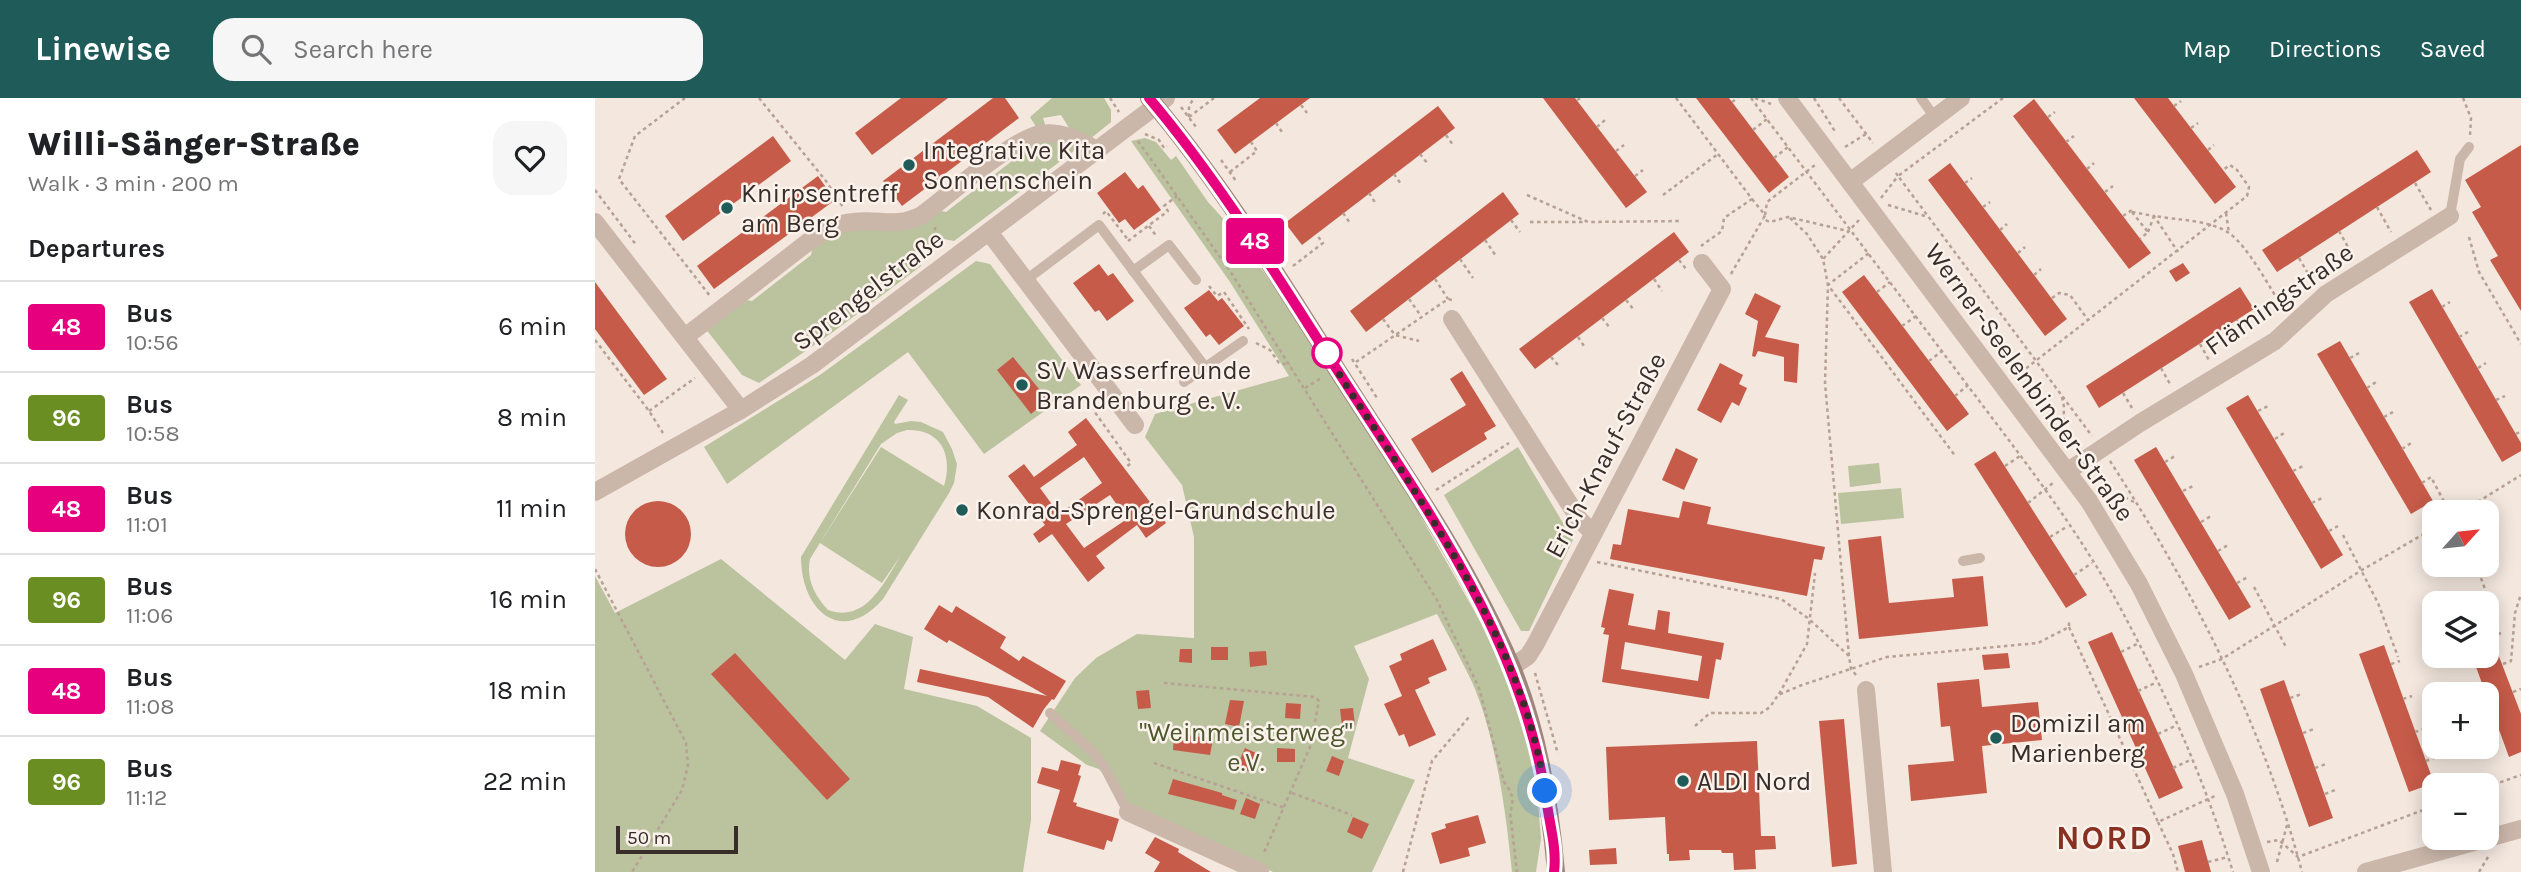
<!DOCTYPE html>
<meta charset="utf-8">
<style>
body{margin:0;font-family:Karla,sans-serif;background:#f6f6f6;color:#202124;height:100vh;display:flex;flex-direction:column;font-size:26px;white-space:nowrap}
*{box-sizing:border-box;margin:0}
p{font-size:23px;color:#757577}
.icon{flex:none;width:38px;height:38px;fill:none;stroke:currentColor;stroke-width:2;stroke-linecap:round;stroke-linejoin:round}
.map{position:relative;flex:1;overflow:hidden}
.side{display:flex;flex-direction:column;background:#fff;width:595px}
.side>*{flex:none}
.badge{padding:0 14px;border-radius:5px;font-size:24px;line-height:46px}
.needle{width:46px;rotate:63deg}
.fabs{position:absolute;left:1827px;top:402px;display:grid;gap:14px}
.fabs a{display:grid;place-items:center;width:77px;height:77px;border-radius:14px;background:#fff;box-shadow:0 4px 18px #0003;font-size:35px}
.scale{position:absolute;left:21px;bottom:18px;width:122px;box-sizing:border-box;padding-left:7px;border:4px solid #392d2a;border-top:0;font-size:19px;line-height:24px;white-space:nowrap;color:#392d2a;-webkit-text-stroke:5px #faf2eb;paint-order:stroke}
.you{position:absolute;width:35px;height:35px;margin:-18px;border:5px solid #fff;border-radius:50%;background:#1a73e8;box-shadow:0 0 0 10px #1a73e833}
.map>.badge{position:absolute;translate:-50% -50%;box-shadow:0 0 0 4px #fff}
h2{padding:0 28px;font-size:26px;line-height:63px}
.round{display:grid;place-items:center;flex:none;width:74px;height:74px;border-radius:21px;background:#f6f6f6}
.overview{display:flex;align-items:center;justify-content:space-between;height:119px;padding:0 28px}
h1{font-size:33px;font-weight:800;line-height:52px}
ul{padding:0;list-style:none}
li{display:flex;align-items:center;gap:21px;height:91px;padding:0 28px;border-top:2px solid #e0e0e0}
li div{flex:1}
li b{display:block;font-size:26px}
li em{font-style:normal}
li .badge{min-width:77px;font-weight:700;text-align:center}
header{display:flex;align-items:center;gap:42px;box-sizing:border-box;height:98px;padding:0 35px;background:#1f5b59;color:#fff}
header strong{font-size:33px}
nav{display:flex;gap:38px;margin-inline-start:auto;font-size:24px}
.search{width:490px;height:63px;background:#f6f6f6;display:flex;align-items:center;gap:18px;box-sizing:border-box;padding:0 24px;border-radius:21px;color:#757577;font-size:26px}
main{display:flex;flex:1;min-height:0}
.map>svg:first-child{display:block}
</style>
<header>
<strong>Linewise</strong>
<div class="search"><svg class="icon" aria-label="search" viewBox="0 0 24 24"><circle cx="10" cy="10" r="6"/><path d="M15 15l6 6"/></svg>Search here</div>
<nav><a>Map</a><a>Directions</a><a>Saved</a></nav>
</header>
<main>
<section class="side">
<div class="overview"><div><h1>Willi-Sänger-Straße</h1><p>Walk · 3 min · 200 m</p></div><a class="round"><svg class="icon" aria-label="heart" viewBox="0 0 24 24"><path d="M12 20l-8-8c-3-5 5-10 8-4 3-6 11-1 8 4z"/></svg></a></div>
<h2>Departures</h2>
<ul>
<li><span class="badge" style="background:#e6007e;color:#fff">48</span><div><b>Bus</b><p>10:56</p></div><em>6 min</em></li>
<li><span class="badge" style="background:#6b8e23;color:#fff">96</span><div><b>Bus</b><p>10:58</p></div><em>8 min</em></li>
<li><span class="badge" style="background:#e6007e;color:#fff">48</span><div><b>Bus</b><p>11:01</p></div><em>11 min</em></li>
<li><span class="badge" style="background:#6b8e23;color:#fff">96</span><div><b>Bus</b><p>11:06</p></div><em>16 min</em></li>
<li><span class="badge" style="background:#e6007e;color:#fff">48</span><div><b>Bus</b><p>11:08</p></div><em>18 min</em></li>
<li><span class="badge" style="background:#6b8e23;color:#fff">96</span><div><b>Bus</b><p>11:12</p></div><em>22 min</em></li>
</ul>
</section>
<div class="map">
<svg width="1926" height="774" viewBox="0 0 1926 774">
<rect width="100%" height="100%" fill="#f3e7de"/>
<g fill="#bac29e" fill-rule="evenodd">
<polygon points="457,0 509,0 516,12 516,24 495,41 476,33 466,17 448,20 451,29 443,32 435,19"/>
<path d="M447,40L483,50L359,143L349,141C342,146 335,147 328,152L326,168L238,234L164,285L147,277L110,230L146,201L157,203L216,157L218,146L237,135L342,112L351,114L417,63L419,54Z"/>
<path d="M550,40L561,44L576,62L581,58L613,104L642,136L677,186L809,389L893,537L919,598L934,644L941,680L946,741L941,774H917C911,715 901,638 877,584C866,561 854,539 842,516L759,548L774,581L753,660L820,682L777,774H678L533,707L504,671L492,667L445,633L480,580L501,560L542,536L599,540V439L587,387L550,339L560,316L694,278L635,184L536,43Z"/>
<polygon points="381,163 395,166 486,287 389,356 313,254 132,386 109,349 225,277"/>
<path d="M304,297L313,302L299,324L300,326L316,323L326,324L348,334L357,351L362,366L359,385L354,395L288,501C246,549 206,512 206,459ZM312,332C347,331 358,358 349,388L286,349L225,445L287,485L306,457C290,483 271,526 233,512C219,497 211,480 215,461L286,346L302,335Z"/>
<polygon points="923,349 978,442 934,533 926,533 849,397"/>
<polygon points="1284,365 1286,385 1255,389 1253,368"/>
<polygon points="1306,390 1309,420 1246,426 1243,395"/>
<polygon points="126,461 250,562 280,526 318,539 309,591 382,608 436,640 436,722 428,774 0,774 0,478 20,515"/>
</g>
<g fill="#c65b49" fill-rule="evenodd">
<polygon points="306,0 353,0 277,57 260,35"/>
<polygon points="398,0 410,0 424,20 307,108 288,83"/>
<polygon points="665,0 715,0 640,56 622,32"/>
<polygon points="948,0 980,0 1052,94 1031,110"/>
<polygon points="1101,0 1134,0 1194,79 1174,95"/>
<polygon points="1539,0 1573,0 1641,89 1620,106"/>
<polygon points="1439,1 1556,155 1534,171 1418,18"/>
<polygon points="843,8 860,30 707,147 690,125"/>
<polygon points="178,38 196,63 88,143 70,118"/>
<polygon points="1926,47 1926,213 1895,162 1903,158 1877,114 1886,109 1870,82"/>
<polygon points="1822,52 1836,74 1682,174 1667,152"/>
<polygon points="1355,65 1472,221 1450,238 1333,82"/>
<polygon points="530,74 543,91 548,87 566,112 539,132 530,121 524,125 502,95"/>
<polygon points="223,78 240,102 119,191 102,168"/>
<polygon points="908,94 924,116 771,234 755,213"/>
<polygon points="1079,134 1094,154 940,271 924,251"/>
<polygon points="1588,165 1595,175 1581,184 1574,173"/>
<polygon points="504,166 513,178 518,175 539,203 512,223 504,212 500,214 478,185"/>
<polygon points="1269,177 1374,316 1352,333 1247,194"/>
<polygon points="0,184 72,281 49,297 0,231"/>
<polygon points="1645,189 1659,211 1504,310 1491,288"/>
<polygon points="1837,191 1926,345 1926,353 1907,364 1814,204"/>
<polygon points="614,192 623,203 627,200 649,228 624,247 615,236 611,239 589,210"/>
<polygon points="1160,195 1186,208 1170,239 1204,246 1202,285 1189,283 1189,259 1163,253 1160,259 1157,258 1163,223 1150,216"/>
<polygon points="1745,243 1838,403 1816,416 1722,256"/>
<polygon points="418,259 453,302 436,316 402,272"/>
<polygon points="1125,265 1148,277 1144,286 1152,290 1144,308 1137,304 1126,325 1102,312"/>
<polygon points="867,273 901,328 889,335 892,341 837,375 816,341 871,307 855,281"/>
<polygon points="1653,297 1748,457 1726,471 1631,310"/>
<path d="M491,320L571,425L551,440L542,427L501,458L510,470L493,484L457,436L444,445L438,436L450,427L413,378L429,366L439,379L482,347L473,334ZM489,359L507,385L464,416L445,390ZM515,397L532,421L489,450L471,426Z"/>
<polygon points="1561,349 1656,509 1634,522 1539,362"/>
<polygon points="1081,350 1103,361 1089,392 1067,382"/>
<polygon points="1400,353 1492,497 1471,510 1379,366"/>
<polygon points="1088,403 1116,409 1112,426 1230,449 1227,462 1219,461 1212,498 1015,461 1018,446 1026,447 1033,411 1084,420"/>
<circle cx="63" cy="436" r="33"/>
<polygon points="1286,438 1294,505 1359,499 1357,481 1388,478 1393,528 1264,541 1253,442"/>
<path d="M1014,491L1039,496L1033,527L1060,532L1063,512L1075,514L1073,535L1129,545L1126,562L1121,561L1114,601L1007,584L1014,537L1008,536L1010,530L1006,529ZM1030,544L1107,558L1103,583L1026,571Z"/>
<polygon points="344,507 357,515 361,508 411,539 405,550 424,563 428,558 471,583 459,602 457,601 449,611 438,630 393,599 322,584 325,571 452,598 354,542 352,545 329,531"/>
<polygon points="1892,527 1926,616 1926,654 1914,659 1877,558 1892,558"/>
<polygon points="1517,534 1588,690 1564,701 1493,544"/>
<polygon points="838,541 852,572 833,580 835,585 820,592 841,637 814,649 809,636 804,638 789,606 807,598 794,568 807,562 805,556"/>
<polygon points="1789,547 1839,685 1814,694 1764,556"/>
<rect x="616" y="549" width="17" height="13"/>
<polygon points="585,551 597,551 597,565 584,564"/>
<polygon points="671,553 672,567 655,569 654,554"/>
<polygon points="140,555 255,681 232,702 116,576"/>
<polygon points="1413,555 1415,570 1389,572 1387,557"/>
<polygon points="1384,581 1387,609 1443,604 1447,642 1387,648 1392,695 1316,703 1313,667 1359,663 1355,628 1346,629 1342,585"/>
<polygon points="1689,582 1738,720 1714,729 1665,591"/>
<polygon points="554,592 556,610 543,611 541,593"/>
<polygon points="635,602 649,603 644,629 630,626"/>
<polygon points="691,605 706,606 705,621 690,620"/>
<polygon points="758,610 760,627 747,628 745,611"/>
<polygon points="1249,621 1262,766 1237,769 1224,623"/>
<polygon points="579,635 618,641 615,657 578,652"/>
<polygon points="1162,643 1166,738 1180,738 1181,751 1160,752 1161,771 1139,772 1138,755 1127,755 1126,752 1094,752 1095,762 1074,763 1074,756 1072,756 1070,719 1014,722 1011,649"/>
<polygon points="650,650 663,656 655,674 642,668"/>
<polygon points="682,650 700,651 700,664 682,664"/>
<polygon points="737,658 749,663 744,678 731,673"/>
<polygon points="466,662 486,667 483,677 486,678 478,704 482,705 481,708 524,721 517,744 512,742 509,752 452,735 465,692 442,685 447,669 463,673"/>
<polygon points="578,681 627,695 627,697 642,702 639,712 573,696"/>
<polygon points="651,700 665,706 660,721 645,716"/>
<polygon points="883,717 891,745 873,750 875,758 845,766 836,735 851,730 850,726"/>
<polygon points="758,719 774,726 767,741 752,734"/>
<polygon points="560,739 584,751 583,754 616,774 559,774 565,764 550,755"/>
<polygon points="1607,742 1616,774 1590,774 1583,748"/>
<polygon points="1021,750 1022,766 995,767 994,752"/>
</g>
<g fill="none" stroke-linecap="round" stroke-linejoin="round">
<g stroke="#b7a094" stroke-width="2.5" stroke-dasharray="3.5 3.5" stroke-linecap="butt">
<polyline points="90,0 40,38 24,81 115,198"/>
<polyline points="164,0 231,83 248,109"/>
<polyline points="515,0 524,14"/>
<polyline points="1081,0 1157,101 1129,120 1127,133 1106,148"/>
<path d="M1156,0C1228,96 1301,192 1373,288C1425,357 1479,426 1521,502C1568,588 1609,680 1638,774"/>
<polyline points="1160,0 1176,6"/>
<polyline points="1219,0 1241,35"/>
<polyline points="1244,0 1278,45"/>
<polyline points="1408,0 1303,78 1497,338"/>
<polyline points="1868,0 1876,20 1875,38"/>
<polyline points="982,2 986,0"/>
<polyline points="1137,4 1143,0"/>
<polyline points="706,7 712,15"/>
<polyline points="1579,8 1586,3"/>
<polyline points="586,9 601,29"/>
<polyline points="594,19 619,0"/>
<polyline points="594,19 594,8 599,0"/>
<polyline points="1453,19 1460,14"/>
<polyline points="681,25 687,34"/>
<polyline points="1002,29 1010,22"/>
<polyline points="1596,30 1603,25"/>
<polyline points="1158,32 1172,21"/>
<polyline points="550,36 564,42 569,50 572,48"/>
<polyline points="851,37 858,47"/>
<path d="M543,43L637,176L842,502L884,590L909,684C917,694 920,702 915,714L922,774"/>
<polyline points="1471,44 1479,38"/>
<polyline points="1250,49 1271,36"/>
<polyline points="1613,52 1619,47"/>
<polyline points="1021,53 1029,47"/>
<polyline points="825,56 833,66"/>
<polyline points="1179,60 1193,49"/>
<polyline points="626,62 641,83"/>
<polyline points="1492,71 1499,65"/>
<polyline points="635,74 662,53 656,44"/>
<polyline points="799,76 806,86"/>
<polyline points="1040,78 1048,72"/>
<polyline points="1370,85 1377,80"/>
<polyline points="1820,85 1836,112"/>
<polyline points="0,92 42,148"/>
<polyline points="1510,94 1518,88"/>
<polyline points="774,95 781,106"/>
<polyline points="932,97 993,124 1087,123"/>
<polyline points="1068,97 1123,56"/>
<polyline points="1286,100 1303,78 1299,72"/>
<polyline points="1157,101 1170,117 1168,121 1175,124 1193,119 1253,133"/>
<polyline points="1293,107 1330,118"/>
<polyline points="1388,109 1395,104"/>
<polyline points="1782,109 1796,134"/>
<polyline points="1537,114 1559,118 1583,154"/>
<polyline points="1537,114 1553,134 1545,141"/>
<polyline points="748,115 755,125"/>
<polyline points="1631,115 1634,135"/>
<polyline points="508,116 511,113 534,143"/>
<polyline points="1170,117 1172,104 1220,67"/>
<polyline points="1528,118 1537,112"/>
<polyline points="1195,120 1212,136 1228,161"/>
<polyline points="916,122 925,134"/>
<polyline points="1264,122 1228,161 1233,187 1361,359"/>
<polyline points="935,124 990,124"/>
<polyline points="554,128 562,139"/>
<polyline points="340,129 340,145 344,149"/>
<polyline points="1405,132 1412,126"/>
<polyline points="1744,133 1758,158"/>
<path d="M1553,134L1559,118C1582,122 1615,122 1634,135C1653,148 1676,192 1689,212"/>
<polyline points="1874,139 1884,174 1926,246"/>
<polyline points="890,142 901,158"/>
<polyline points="533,143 573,113 569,108 582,98"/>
<polyline points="1423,155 1430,149"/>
<polyline points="1704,160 1718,184"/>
<polyline points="865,161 878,180"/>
<polyline points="1084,162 1091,171"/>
<polyline points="698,168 728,145 721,136"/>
<polyline points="1136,176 1168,121"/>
<polyline points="1439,177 1446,171"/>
<polyline points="840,181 853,201"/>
<polyline points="1059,181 1067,193"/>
<polyline points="614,188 622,198 629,194 654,231"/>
<polyline points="1282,194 1295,184"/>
<polyline points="1457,200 1464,195 1475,197 1493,222"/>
<polyline points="814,201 826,218"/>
<polyline points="1031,202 1039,212"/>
<polyline points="1847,209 1855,204"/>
<polyline points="1007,220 1015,230"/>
<polyline points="788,221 800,237 824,243"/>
<polyline points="1642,222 1653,240"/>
<polyline points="1307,228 1321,218"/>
<polyline points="983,239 989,248"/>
<polyline points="1864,239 1873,234"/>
<polyline points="0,242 54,313 68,335"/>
<polyline points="661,245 675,252 684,265 695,267"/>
<polyline points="1605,246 1615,264"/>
<polyline points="956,259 963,267"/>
<polyline points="1755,260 1764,255"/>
<polyline points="757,261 782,300"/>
<polyline points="1334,263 1347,253"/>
<polyline points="761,264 853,201 857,202"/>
<polyline points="1566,270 1575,286"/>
<polyline points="1883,270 1891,265"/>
<polyline points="1420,279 1652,98 1654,89 1642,72 1635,67 1628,72"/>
<polyline points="710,290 728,279"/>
<polyline points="1772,290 1781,284"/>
<polyline points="1528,295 1537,310"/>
<polyline points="1360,298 1373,287"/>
<polyline points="1467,299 1469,309 1468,338"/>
<polyline points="499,301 499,313 536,365 530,370"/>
<polyline points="1901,302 1910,298"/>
<polyline points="54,313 100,280"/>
<polyline points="1663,313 1673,308"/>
<polyline points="1789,319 1798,314"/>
<polyline points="1921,336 1926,333"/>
<polyline points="1680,341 1689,335"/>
<polyline points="1807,351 1816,345"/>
<path d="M1515,363C1597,490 1668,627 1707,774"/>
<polyline points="1570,364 1580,358"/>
<polyline points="1410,368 1425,358"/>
<polyline points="1698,373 1708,368"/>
<polyline points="1827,385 1836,379 1855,415"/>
<polyline points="841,392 914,345"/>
<polyline points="1588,393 1598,388"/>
<polyline points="1509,396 1531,400 1539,404"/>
<polyline points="1433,405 1458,385"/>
<polyline points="1717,405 1727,400"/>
<polyline points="1865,415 1926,377"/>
<polyline points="1606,424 1616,418"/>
<polyline points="1734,433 1743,428"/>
<polyline points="1748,437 1783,505 1803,559"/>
<polyline points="1455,439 1473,428"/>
<polyline points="1623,453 1633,447"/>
<polyline points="1002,464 1186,501 1214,521 1254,558"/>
<polyline points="1881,467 1902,523"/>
<polyline points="0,471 91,645 93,667 87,692 37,774"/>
<polyline points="1479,477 1497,465"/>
<polyline points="1642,485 1653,479"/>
<polyline points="1659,489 1691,549"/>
<polyline points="1474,529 1563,724 1622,697"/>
<polyline points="1897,538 1906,535"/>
<polyline points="1526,554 1542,546"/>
<polyline points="1796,566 1805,563"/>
<polyline points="1908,566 1916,563 1920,515 1926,496"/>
<polyline points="1604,569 1627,561 1767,472 1839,430"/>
<polyline points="940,575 963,656"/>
<polyline points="1261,577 1256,571 1254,558 1230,285 1233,187 1274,155"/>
<polyline points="569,585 720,599 724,603 715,649 668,757"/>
<polyline points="1543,593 1562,584"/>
<polyline points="1918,594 1926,591"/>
<polyline points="1184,596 1212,546 1220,475"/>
<polyline points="1695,600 1707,596"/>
<polyline points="1808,601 1817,598"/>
<polyline points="1100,628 1115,615 1166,615 1175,609 1183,597 1207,587 1292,559 1443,545 1474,529 1474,523"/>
<polyline points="1820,634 1829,631"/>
<polyline points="1708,635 1719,631"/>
<polyline points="1563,636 1582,627"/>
<polyline points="1831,663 1839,660"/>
<polyline points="559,665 690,710"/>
<polyline points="1578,670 1597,661"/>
<polyline points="1720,670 1731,666"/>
<polyline points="1892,689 1926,677"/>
<polyline points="697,695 757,717"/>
<polyline points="1730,696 1740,692"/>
<polyline points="1563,724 1578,756 1583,774"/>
<polyline points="1672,744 1684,742 1703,759 1839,708"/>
<polyline points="1613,764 1633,759"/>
<polyline points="1682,764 1692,727"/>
<polyline points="808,774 837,663 874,619"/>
<polyline points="1884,774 1893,759"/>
</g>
<g stroke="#cbb6aa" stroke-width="10">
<polyline points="1326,0 1340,20"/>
<polyline points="1855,118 1865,61 1874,49"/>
<polyline points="538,173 574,147 601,182"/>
<polyline points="431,182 504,127 610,269"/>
<polyline points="589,284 648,243"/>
<polyline points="1368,463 1385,460"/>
<polyline points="455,615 497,653 509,668 533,714"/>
</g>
<g stroke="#cbb6aa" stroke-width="18">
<polyline points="1192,0 1494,403 1544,486 1589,576 1640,696 1666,774"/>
<polyline points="1255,84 1366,0"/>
<polyline points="0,124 146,312"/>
<polyline points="394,134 540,327"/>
<polyline points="857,221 984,421 998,435"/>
<path d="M90,239L217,141C230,133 243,125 258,124C286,120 298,131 327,117C354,97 416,42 445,36C465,32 485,43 502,52"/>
<polyline points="1473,373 1545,325 1680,243 1731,196 1855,118"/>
<polyline points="0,394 146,312 217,267 571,0"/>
<polyline points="917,569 933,558 940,547 1127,191 1107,165"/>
<polyline points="1271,592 1288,774"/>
<polyline points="533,714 665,774"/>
<polyline points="1771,774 1926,731"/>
</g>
<path stroke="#9f857b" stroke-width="18" d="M554,0C625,84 683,178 741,270C803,367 871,462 916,567C943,632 955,704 961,774"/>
</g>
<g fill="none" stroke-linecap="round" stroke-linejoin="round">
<defs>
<path id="line" d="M554,0C625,84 682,178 741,270C829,408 928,540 952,706C955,728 962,752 959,774"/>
</defs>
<use href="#line" stroke="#fff" stroke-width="16"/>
<use href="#line" stroke="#e6007e" stroke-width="10"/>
<path stroke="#392d2a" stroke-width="7" stroke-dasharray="0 12.6" d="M732,255C749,286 770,315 789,345C858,453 931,564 950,693"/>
</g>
<g fill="#1f5b59" stroke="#faf2eb" stroke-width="2.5">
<circle cx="314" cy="67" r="7"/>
<circle cx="132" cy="110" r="7"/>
<circle cx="427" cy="287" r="7"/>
<circle cx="367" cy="412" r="7"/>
<circle cx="1401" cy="640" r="7"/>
<circle cx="1088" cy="683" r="7"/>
</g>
<circle fill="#fff" stroke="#e6007e" stroke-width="3.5" cx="732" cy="255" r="14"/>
<g text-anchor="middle" stroke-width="5" stroke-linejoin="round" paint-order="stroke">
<g font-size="26" fill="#392d2a" stroke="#faf2eb" text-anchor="start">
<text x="328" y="61">Integrative Kita<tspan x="328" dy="30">Sonnenschein</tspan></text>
<text x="146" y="104">Knirpsentreff<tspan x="146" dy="30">am Berg</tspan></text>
<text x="441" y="281">SV Wasserfreunde<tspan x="441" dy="30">Brandenburg e. V.</tspan></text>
<text x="381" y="421">Konrad-Sprengel-Grundschule</text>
<text x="1415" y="634">Domizil am<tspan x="1415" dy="30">Marienberg</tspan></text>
<text x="1102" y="692">ALDI Nord</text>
</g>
<g font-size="26" fill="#392d2a" stroke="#faf2eb">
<text transform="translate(273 192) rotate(-37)" y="9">Sprengelstraße</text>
<text transform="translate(1684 201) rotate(-35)" y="9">Flämingstraße</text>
<text transform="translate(1435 284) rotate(54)" y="9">Werner-Seelenbinder-Straße</text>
<text transform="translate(1010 357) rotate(-62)" y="9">Erich-Knauf-Straße</text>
</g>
<g font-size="26" fill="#4c572d" stroke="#faf2eb">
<text x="651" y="643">"Weinmeisterweg"<tspan x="651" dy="30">e.V.</tspan></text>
</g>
<g font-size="33" font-weight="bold" letter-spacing="2" fill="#883122" stroke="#faf2eb">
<text x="1510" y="751">NORD</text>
</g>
</g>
</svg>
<div class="fabs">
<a><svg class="needle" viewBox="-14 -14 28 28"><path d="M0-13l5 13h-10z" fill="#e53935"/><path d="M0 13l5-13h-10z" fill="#757577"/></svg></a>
<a><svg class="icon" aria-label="layers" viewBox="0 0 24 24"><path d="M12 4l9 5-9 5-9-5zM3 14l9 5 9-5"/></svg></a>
<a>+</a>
<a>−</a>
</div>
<div class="scale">50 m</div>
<div class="you" style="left:950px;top:693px"></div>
<b class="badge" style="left:660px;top:143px;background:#e6007e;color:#fff">48</b>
</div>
</main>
